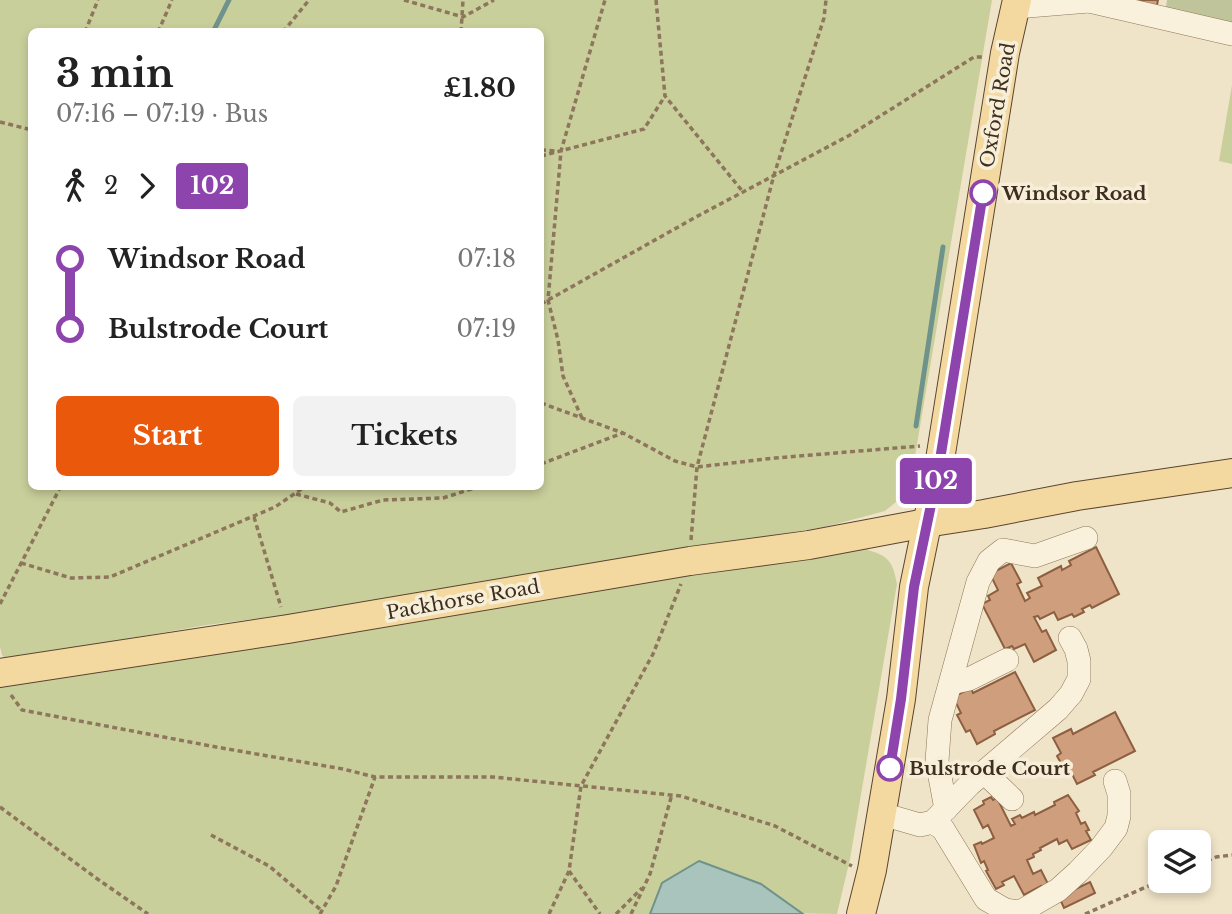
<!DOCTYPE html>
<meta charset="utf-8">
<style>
body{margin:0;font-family:"Libre Baskerville",serif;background:#f2f2f2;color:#222;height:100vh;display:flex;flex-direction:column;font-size:26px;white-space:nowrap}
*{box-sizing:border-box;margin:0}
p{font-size:23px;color:#767676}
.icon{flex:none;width:38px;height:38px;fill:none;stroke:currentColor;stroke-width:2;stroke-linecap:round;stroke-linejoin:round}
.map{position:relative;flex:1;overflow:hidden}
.drawer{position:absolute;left:28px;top:28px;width:516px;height:462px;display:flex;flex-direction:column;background:#fff;border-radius:10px;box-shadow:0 4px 10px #0003}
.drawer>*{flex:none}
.badge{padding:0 14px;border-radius:5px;font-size:24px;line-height:46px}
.controls{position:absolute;left:1148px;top:830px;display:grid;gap:14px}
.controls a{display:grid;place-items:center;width:63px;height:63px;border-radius:10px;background:#fff;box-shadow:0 4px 10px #0003;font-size:35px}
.map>.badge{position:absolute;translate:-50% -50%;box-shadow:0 0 0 4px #fff}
.legs{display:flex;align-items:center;gap:10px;height:77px;padding:0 28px;font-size:23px}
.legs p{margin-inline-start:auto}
.summary{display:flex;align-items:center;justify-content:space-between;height:119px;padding:0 28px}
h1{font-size:38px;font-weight:700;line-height:52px}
.primary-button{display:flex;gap:14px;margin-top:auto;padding:14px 28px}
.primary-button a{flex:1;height:80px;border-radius:10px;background:#ea580c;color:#fff;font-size:28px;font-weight:700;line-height:80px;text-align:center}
.primary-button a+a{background:#f2f2f2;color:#222}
ul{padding:0 28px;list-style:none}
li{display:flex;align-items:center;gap:24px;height:70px;font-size:26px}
li i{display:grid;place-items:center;width:10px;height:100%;margin:0 9px;background:currentColor}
li i::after{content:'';width:18px;height:18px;margin:-9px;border:5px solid;border-radius:50%;background:#fff}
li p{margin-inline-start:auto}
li:first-child i{background:linear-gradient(#0000 50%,currentColor 0)}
li:last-child i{background:linear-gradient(currentColor 50%,#0000 0)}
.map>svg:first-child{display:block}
</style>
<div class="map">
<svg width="1232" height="914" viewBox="0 0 1232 914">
<rect width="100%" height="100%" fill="#f0e4c8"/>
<g fill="#c9cf9b" fill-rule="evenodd">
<path d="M0,0H992L912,474L907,493L885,511L825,527L308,612L207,625L6,660L2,655L0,647ZM32,32H541V486H32Z"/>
<polygon points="1232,85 1232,164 1219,161"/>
<path d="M866,543L868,550C889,556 893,562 897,584L850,859L837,914L651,911L650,914H0V684Z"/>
</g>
<polygon fill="#bfc49a" points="1167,0 1232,0 1232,27 1165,13"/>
<polygon fill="#a9c4bc" stroke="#6f938a" stroke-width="2" points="699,861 761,884 803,914 650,914 662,883"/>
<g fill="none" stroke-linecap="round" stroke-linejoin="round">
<g stroke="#6f938a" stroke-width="5">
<polyline points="213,32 229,0"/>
<polyline points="916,426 943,247"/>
</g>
</g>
<g fill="#cf9f7d" stroke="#8d5f41" stroke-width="2">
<polygon points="1111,0 1158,0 1156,10"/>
<polygon points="1096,547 1119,594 1092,608 1090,605 1082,609 1084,612 1074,617 1072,614 1058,620 1054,612 1040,619 1038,616 1034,617 1042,632 1046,630 1056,650 1034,662 1025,644 1014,649 1012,646 1005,649 982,604 990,600 988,596 998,590 990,574 1011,563 1021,582 1017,584 1025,601 1030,598 1027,593 1042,586 1038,578 1061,566 1062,570 1071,565 1069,561"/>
<polygon points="1015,672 1035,710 994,731 995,734 977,744 970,730 966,732 957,715 961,713 953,697 971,688 973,693"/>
<polygon points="1115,712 1135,751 1093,772 1095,775 1077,784 1070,770 1066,772 1057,756 1061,753 1053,738 1071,729 1073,734"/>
<polygon points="1068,795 1079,811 1076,813 1081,824 1085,822 1089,830 1086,831 1091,840 1072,849 1067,840 1059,844 1057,839 1040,848 1041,850 1033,854 1034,857 1027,860 1033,874 1041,870 1049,886 1042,889 1041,886 1024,895 1014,876 1002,882 1004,885 996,889 986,871 988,870 984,861 981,863 974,845 981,842 982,844 994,838 988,825 983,828 974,810 984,804 983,801 991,797 993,800 997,798 1011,826 1015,824 1012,819 1020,815 1022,818 1034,812 1035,815 1055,805 1054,802"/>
<polygon points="1090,882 1095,893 1064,908 1059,897"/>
</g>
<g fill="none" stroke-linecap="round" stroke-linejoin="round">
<defs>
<g id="minor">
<polyline points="1089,1 1232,34"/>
<polyline points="1016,7 1089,1 1089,0"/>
<polyline points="951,683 969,679 1007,660"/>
<polyline points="984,772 1012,799"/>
<polyline points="946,809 937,761 940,720 978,582 989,561 1003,550 1035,556 1086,538"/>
<polyline points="882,814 920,825 933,822 970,784 1058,709 1071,694 1079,679 1079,661 1076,649 1070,638"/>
<polyline points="933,822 943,829 986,899 1005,910 1020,912 1058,890 1078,872 1101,848 1116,828 1119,816 1119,794 1115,781"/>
</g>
<g id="major">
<polyline points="0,673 288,629 690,561 809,545 926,523 984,514 1077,496 1232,473"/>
<polyline points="861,914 872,870 901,699 914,587 939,466 1005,53 1017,0"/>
</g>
</defs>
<use href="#minor" stroke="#8d765c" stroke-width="24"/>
<use href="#major" stroke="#5b4430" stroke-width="30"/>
<g stroke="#8d765c" stroke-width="3.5" stroke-dasharray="5 3.5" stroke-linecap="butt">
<polyline points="404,0 463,17 494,0"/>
<polyline points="656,0 665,96 743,192"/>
<polyline points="85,32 98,0"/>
<polyline points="158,32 172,0"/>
<polyline points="283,32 309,0"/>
<polyline points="461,32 463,0"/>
<polyline points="0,122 32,130"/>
<polyline points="541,150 556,151"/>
<polyline points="541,156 644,129 665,96"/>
<polyline points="541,304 696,217 850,135 974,57 984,57"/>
<polyline points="541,403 623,433 675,461 697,467 775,458 920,446"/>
<polyline points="582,418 563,376 558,340 548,300 561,151 605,0"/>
<polyline points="541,464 623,433"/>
<polyline points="296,494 330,503 341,512 383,500 443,498 481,486"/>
<polyline points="254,517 281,607"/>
<polyline points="691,540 697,467 774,175 824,18 826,0"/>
<polyline points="21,563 71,578 110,577 275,507 306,486"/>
<polyline points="0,604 61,486"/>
<polyline points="11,695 22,710 216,747 343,769 375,777 493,777 681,796 775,826 852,866"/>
<polyline points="0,807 96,878 148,914"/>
<polyline points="211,835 269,866 321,910"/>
<polyline points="1199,864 1216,857 1232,855"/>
<polyline points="569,871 600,914"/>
<polyline points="320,914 336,886 375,777"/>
<polyline points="549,914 569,871 581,786 653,654 681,584"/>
<polyline points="616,914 642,888"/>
<polyline points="631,914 650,874 672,794"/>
<polyline points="1085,914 1162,880"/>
</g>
<use href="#minor" stroke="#faf1dc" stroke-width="23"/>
<use href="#major" stroke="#f3d9a0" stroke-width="28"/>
</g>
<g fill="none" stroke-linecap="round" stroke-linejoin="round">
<defs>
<polyline id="line-1" points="890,768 901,699 914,587 939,466 983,193"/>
</defs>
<use href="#line-1" stroke="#fff" stroke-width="16"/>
<use href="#line-1" stroke="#8e44ad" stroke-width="10"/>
</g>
<g fill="#fff" stroke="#8e44ad" stroke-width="3.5">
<circle cx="983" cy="193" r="12"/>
<circle cx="890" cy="768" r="12"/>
</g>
<g text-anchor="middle" stroke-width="7" stroke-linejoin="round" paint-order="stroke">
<g font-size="19" fill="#3d2e20" stroke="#f7eed8">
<text transform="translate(997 105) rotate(-80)" y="7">Oxford Road</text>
<text transform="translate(463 599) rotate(-10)" y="7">Packhorse Road</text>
</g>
<g font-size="19" font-weight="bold" fill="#3d2e20" stroke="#f7eed8" text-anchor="start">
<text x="1002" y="200">Windsor Road</text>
<text x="909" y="775">Bulstrode Court</text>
</g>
</g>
</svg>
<div class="controls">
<a><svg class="icon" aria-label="layers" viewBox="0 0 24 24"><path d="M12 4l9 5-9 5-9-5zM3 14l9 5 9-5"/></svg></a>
</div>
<b class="badge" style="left:936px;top:481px;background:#8e44ad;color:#fff">102</b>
<section class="drawer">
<div class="summary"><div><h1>3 min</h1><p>07:16 – 07:19 · Bus</p></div><b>£1.80</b></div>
<div class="legs"><svg class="icon" aria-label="walk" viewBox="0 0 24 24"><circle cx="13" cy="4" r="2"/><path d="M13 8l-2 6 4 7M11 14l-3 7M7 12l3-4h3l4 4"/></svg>2<svg class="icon" aria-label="forward" viewBox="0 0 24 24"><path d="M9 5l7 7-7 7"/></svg><b class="badge" style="background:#8e44ad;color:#fff">102</b></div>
<ul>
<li><i style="color:#8e44ad"></i><b>Windsor Road</b><p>07:18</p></li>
<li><i style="color:#8e44ad"></i><b>Bulstrode Court</b><p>07:19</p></li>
</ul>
<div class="primary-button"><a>Start</a><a>Tickets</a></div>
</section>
</div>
